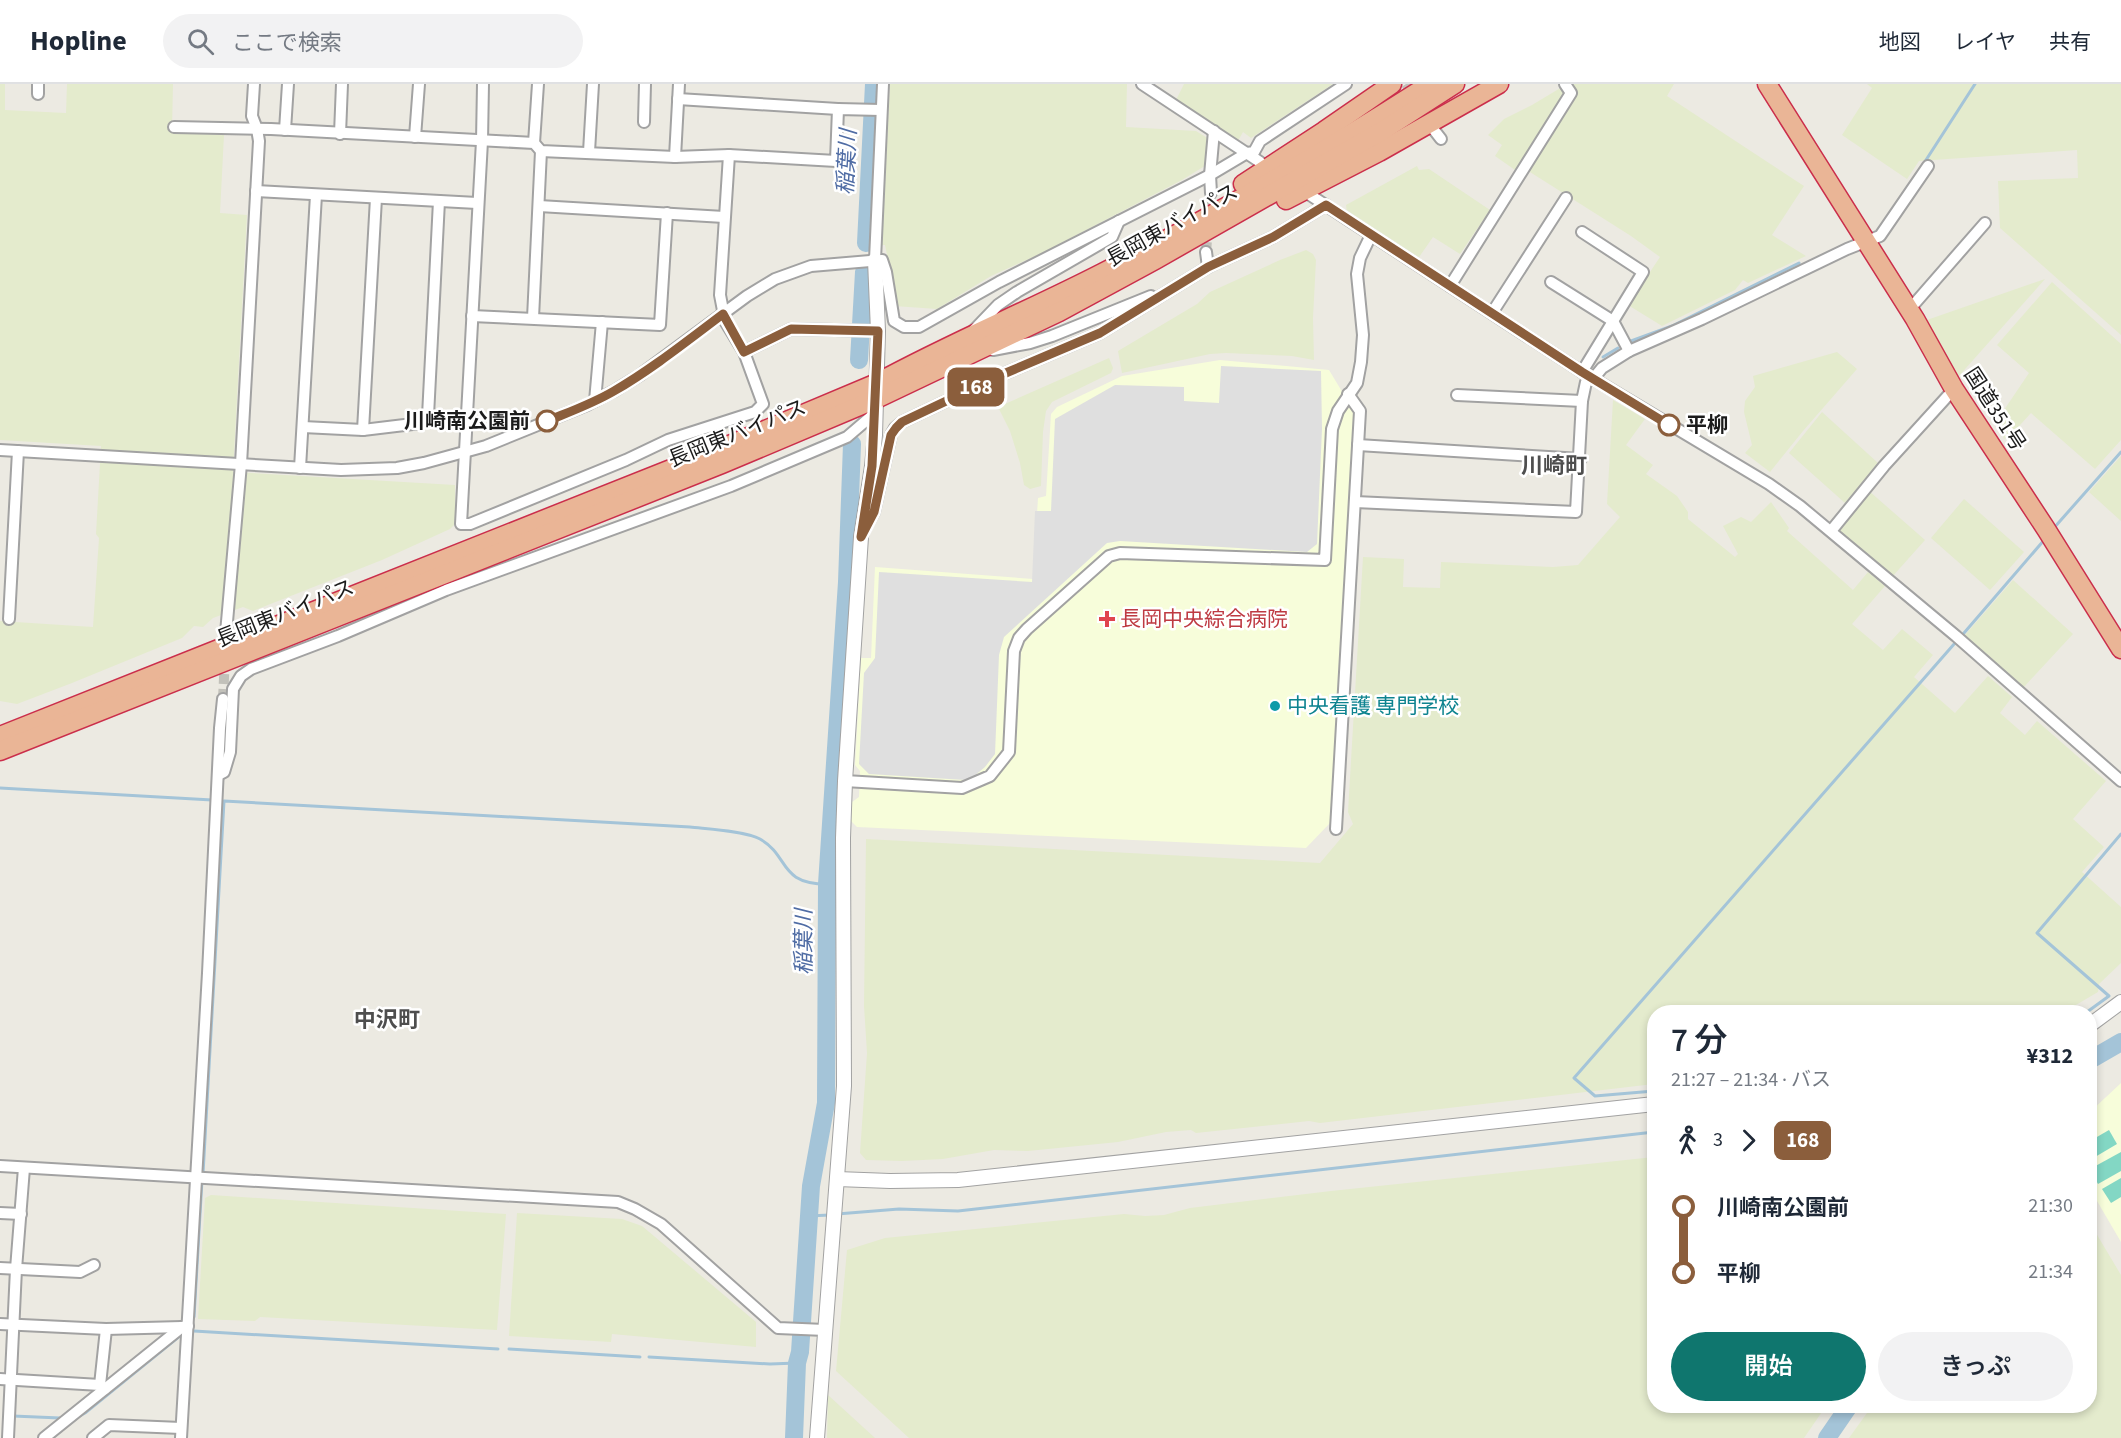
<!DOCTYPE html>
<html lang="ja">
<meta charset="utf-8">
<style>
body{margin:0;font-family:"Source Sans 3","Noto Sans JP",sans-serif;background:#f2f2f3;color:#1f2937;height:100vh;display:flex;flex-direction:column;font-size:22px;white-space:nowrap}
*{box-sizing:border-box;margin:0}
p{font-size:20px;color:#747a83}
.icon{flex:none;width:33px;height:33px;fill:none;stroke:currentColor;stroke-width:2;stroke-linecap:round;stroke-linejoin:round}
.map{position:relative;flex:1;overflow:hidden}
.details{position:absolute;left:1647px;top:921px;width:450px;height:408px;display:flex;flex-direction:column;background:#fff;border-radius:24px;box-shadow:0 3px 9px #0003}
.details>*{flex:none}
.badge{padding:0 12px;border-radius:9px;font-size:21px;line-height:39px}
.map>.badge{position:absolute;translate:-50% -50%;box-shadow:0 0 0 3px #fff}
.legs{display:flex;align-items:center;gap:9px;height:66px;padding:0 24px;font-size:20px}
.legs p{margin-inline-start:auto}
.headline{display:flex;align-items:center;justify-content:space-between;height:102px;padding:0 24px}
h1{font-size:33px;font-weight:600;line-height:45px}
.primary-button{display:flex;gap:12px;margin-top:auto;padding:12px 24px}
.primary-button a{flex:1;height:69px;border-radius:36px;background:#0f766e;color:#fff;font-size:24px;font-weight:600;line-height:69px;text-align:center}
.primary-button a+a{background:#f2f2f3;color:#1f2937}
ul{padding:0 24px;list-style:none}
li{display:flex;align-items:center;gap:21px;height:66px;font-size:22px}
li i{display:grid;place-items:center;width:9px;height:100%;margin:0 8px;background:currentColor}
li i::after{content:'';width:15px;height:15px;margin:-8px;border:4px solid;border-radius:50%;background:#fff}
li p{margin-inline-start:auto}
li:first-child i{background:linear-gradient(#0000 50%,currentColor 0)}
li:last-child i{background:linear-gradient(currentColor 50%,#0000 0)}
header{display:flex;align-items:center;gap:36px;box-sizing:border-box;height:84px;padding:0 30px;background:#fff;border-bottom:2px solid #e0e1e3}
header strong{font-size:28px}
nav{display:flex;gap:33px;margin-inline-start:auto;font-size:21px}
.search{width:420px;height:54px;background:#f2f2f3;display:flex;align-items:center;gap:15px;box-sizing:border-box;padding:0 21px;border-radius:33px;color:#747a83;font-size:22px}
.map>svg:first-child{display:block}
</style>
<header>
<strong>Hopline</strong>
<div class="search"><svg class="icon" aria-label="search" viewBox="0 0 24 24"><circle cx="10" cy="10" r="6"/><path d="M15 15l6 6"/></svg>ここで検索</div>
<nav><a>地図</a><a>レイヤ</a><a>共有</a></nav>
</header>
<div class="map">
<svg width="2121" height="1354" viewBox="0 0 2121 1354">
<rect width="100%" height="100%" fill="#eceae2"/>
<g fill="#f7fdda">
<polygon points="1220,276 1329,286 1355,329 1330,739 1306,764 857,743 851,737 852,718 859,713 860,687 855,681 861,574 871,574 875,483 1033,495 1038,414 1046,412 1051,330 1057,323 1122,292"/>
<polygon points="2121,999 2121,1158 2090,1105 2090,1028"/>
</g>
<g fill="#e4ebcd">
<polygon points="0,0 5,0 5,26 66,29 67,0 173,0 172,46 224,51 220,129 247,131 233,388 455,401 455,440 450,445 382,476 253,527 243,523 213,534 203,543 194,542 182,554 72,599 17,620 0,617 0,537 93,543 99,454 96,450 101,362 0,356"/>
<polygon points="890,0 1127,0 1126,43 1196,47 1209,55 1208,80 1182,96 1042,169 991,192 937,225 894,222 891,191 885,161 882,161"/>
<polygon points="1184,0 1333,0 1251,54 1243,48 1238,57 1176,16"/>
<polygon points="1567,0 1674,0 1667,12 1804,102 1772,151 1806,172 1748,199 1743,196 1735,206 1662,242 1628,221 1660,173 1631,152 1519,81 1515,86 1495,72 1502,61 1488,51 1504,35 1532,21"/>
<polygon points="1867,0 2121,0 2121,251 2000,144 1998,97 2078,94 2077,66 1919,77 1907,95 1842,51 1872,4"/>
<polygon points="1417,82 1419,86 1429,85 1490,126 1460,170 1433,153 1417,176 1347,129 1346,121"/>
<polygon points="1306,166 1313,170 1316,176 1313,234 1314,276 1292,272 1226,269 1210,270 1122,289 1118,267 1197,220 1210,208 1280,176"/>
<polygon points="2045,195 1958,293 1924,237"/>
<polygon points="2052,198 2121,260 2121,356 2095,385 2031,329 2010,352 2004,355 2000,340 2004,326 2029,289 1997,261"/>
<polygon points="1837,268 1857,285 1803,347 1770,388 1745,369 1752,361 1744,328 1745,317 1755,303 1753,292"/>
<polygon points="1109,274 1113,284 1111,289 1052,318 1046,327 1043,348 1041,402 1030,405 1024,401 1020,379 1010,347 998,323"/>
<polygon points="1613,316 1645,335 1626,361 1653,381 1646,390 1677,412 1688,428 1688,435 1735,473 1738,470 1723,442 1741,433 1751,438 1771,418 1789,444 1787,447 1853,506 1868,488 1885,502 1852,540 1883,566 1902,545 1933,571 1914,593 1955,629 1988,592 2012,613 2000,629 2025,651 2037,637 2106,697 2073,735 2104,763 2082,788 2121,823 2121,879 2099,900 2098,908 2064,928 1654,928 1654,1000 1320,1039 1309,1037 1196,1049 1191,1046 1166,1048 1118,1058 1028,1067 994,1066 943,1075 902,1077 866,1076 860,1069 867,969 864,922 866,755 1320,779 1353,740 1348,728 1363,473 1404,475 1403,503 1440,504 1441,478 1553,483 1578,481 1620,433 1607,420"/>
<polygon points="1822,328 1878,379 1845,419 1789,369"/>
<polygon points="2121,372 2121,437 2089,408"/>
<polygon points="1869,407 1925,456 1892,493 1837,446"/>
<polygon points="1964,415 2024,468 1990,506 1931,454"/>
<polygon points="2013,496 2073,550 2023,604 1964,552"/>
<polygon points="1654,1073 1654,1322 1826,1322 1804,1354 909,1354 836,1287 847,1166 885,1154 1124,1130 1145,1132 1164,1131 1190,1124 1331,1107"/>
<polygon points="211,1111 506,1130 497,1246 260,1233 255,1237 198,1235 205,1114"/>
<polygon points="517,1129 622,1135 642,1142 756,1238 756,1263 612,1250 611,1258 509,1252"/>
<polygon points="2090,1139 2121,1191 2121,1354 1849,1354 1872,1322 2090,1322"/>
<polygon points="828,1311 875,1354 827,1354"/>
</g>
<g fill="#83d7c4">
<polygon points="2109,1046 2117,1060 2090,1076 2090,1057"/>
<polygon points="2121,1068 2121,1087 2098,1100 2090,1085"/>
<polygon points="2121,1094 2121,1113 2111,1119 2102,1105"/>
</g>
<polygon fill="#dfdfdf" points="1221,282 1321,287 1322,345 1317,460 1307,468 1120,457 1107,459 1004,553 999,571 995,670 985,683 973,693 965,696 869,690 859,680 864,589 875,574 879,488 1032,498 1035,427 1051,427 1055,335 1115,301 1184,303 1184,317 1219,319"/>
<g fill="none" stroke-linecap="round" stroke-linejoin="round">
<g stroke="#a4c4d8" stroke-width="3">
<polyline points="1917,90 1975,0"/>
<polyline points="1631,257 1672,242 1799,179"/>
<polyline points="1603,273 1618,264"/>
<polyline points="2053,445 2121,368"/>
<polyline points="1964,549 2045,455"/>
<polyline points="0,704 212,716"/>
<polyline points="2087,928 2109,912 2037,849 2121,750"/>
<polyline points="1654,1007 1595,1012 1574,994 1955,559"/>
<path d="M203,1090L224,717L690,743C707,745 746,747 760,755C790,772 778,800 827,800"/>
<polyline points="837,1130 899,1125 958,1127 1654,1048"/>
<polyline points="808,1132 830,1131"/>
<polyline points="194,1233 202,1096"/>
<polyline points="194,1247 498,1265"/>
<polyline points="509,1265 640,1273"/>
<polyline points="649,1273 770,1280 797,1279"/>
<polyline points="13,1332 60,1334"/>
<polyline points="76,1334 85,1329 181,1251"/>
</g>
<g stroke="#a4c4d8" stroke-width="18">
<polyline points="866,159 874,0"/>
<polyline points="859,276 864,188"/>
<polyline points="2090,976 2121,958"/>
<polyline points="794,1354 797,1279 800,1268 811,1102 826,1019 827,800 847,498 852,360"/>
<polyline points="1827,1354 1849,1322"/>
</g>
<g stroke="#c2c1ba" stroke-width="10" stroke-dasharray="10 5" stroke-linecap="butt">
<polyline points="1406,0 1433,43"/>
<polyline points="1206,168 1211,109"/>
<polyline points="223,615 225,573"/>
</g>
<defs>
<g id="minor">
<polyline points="483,0 482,57 461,440 470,440 626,376 668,356 755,328 763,320 744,268 725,237 720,211 729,71"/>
<polyline points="1142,0 1260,78"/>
<polyline points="38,10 38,0"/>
<polyline points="678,15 838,25"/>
<polyline points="644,38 645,0"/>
<polyline points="174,43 271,45 534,59 541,67 675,73 729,71 836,77 838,25 881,26"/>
<polyline points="285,46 288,0"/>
<polyline points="1434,46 1441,55"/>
<polyline points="340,50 342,0"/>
<polyline points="415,53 419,0"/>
<polyline points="534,59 538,0"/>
<polyline points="589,68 593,0"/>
<polyline points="675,73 679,0"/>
<polyline points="256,107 477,119"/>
<polyline points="1211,109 1210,91 1214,47"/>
<polyline points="1310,111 1582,288 1769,400 1800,422 1956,552 2121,697"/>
<polyline points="539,122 724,133"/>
<polyline points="1206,168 1208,183"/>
<polyline points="875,176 883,0"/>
<polyline points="1551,198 1613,237 1629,267"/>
<polyline points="1450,202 1571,9 1565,0"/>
<polyline points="1909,226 1985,139"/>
<polyline points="1492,229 1566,114"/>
<polyline points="472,232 660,241 667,129"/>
<polyline points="533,234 541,67"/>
<polyline points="973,247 998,221 1017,208 1112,153 1119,137"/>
<polyline points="993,266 1030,259 1052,252 1151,212"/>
<polyline points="744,268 791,245 878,247"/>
<polyline points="1582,288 1643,188 1582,148"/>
<polyline points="1457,311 1582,317"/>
<polyline points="595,317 602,238"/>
<polyline points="303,343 363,346 421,339 428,332 439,117"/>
<polyline points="363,346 376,114"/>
<polyline points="1358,361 1581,375"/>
<polyline points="0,366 341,386 397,384 424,379 486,362 587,321 614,307 640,291 747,212 775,195 811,182 882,176 886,188 894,237 904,243 919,243 999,198 1210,91 1247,69 1254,68 1260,57 1346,0"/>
<polyline points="300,384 316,111"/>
<polyline points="1355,418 1576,428 1582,317 1586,298 1593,295 1602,284 1629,267 1702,235 1847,165 1880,152 1928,82"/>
<polyline points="864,446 874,428 891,351 895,344 902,338 1001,291 1100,249 1208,183 1273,153 1326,121"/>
<polyline points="1831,447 1884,382 1954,305"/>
<polyline points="9,535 18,367"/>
<polyline points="226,549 241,380 259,57 257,45 252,32 254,0"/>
<polyline points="218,691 224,688 230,668 233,605 241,592 251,585 338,552 446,506 731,402 847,353 875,329"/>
<polyline points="845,697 962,704 990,692 1009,668 1014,567 1019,554 1027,545 1109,472 1120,469 1325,476 1332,345 1338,327 1357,299 1361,278 1363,251 1357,190 1360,174 1371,151"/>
<polyline points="1336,745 1360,327 1348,310"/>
<polyline points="0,1082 618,1118 635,1125 661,1140 778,1244 825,1246"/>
<polyline points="0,1129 21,1130"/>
<polyline points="0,1184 80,1188 94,1181"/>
<polyline points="0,1240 106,1245 182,1243"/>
<polyline points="0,1295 100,1301 105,1305"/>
<polyline points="100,1301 106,1245"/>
<polyline points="8,1354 16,1185 24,1084"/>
<polyline points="44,1354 182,1243 188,1242"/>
<polyline points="93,1354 109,1341 181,1344"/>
<polyline points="181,1354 208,889 220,644 223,615"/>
</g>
<g id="tertiary">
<polyline points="2090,941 2121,918"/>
<polyline points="837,1095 890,1097 958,1096 1654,1020"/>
<polyline points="817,1354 844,1002 843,754 845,697 861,453 872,382 875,351 878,247 875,176"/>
</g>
<g id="trunk">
<polyline points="1767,0 1915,235 1954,305 2046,445 2121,565"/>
<polyline points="1243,100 1324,47 1392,0"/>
<polyline points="1286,116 1379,68 1499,0"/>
<path d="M0,652L696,375L877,299C950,259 1028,227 1102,189C1215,132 1324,68 1430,0"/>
<polyline points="0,667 722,380 876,315 1059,228 1155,176 1382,47 1455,0"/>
</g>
</defs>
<use href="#minor" stroke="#a2a2a2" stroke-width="14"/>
<use href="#tertiary" stroke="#a2a2a2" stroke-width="16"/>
<use href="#trunk" stroke="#cb2e4b" stroke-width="21"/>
<use href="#minor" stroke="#fff" stroke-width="10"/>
<use href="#tertiary" stroke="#fff" stroke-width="14"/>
<use href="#trunk" stroke="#eab596" stroke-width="18"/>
</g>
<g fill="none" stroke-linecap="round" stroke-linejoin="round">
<defs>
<path id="line-1" d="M547,337C569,328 592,320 614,307C652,285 687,257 723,230L744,268L791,245L878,247L872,382L861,453L874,428L891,351L896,344L902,338L1001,291L1100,249L1208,183L1273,153L1326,121L1582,288L1669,341"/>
</defs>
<use href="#line-1" stroke="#fff" stroke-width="14"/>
<use href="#line-1" stroke="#8b5e3c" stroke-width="9"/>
</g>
<g fill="#fff" stroke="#8b5e3c" stroke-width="3">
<circle cx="547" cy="337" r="10"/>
<circle cx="1669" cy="341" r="10"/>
</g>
<path fill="#e0444e" stroke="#fff" stroke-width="2" d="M1104 526h6v6h6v6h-6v6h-6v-6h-6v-6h6z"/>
<circle fill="#0f9aa8" stroke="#fff" stroke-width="2" cx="1275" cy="622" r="6"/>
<g text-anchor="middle" stroke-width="5" stroke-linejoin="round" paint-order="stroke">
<g font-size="21" fill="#1b1b1b" stroke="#fff">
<text transform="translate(1172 141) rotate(-29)" y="7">長岡東バイパス</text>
<text transform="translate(1995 325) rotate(57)" y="7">国道351号</text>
<text transform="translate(737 349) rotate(-22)" y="7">長岡東バイパス</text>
<text transform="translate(285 529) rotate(-22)" y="7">長岡東バイパス</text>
</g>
<g font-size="21" font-weight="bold" fill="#1b1b1b" stroke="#fff" text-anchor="end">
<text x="530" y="344">川崎南公園前</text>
<text x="1686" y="348" text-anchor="start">平柳</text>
</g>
<g font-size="21" fill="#be3a42" stroke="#fff" text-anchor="start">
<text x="1120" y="542">長岡中央綜合病院</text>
</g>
<g font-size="21" fill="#0d838f" stroke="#fff" text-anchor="start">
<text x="1287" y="629">中央看護 専門学校</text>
</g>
<g font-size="22" font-style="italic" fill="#4f6ca4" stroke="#fff">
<text transform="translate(846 78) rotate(-87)" y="8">稲葉川</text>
<text transform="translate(803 858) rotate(-90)" y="8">稲葉川</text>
</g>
<g font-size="22" font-weight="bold" fill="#4e4e4e" stroke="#fff">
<text x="1554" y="389">川崎町</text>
<text x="387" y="943">中沢町</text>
</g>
</g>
</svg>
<b class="badge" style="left:976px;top:303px;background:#8b5e3c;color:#fff">168</b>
<section class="details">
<div class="headline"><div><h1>7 分</h1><p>21:27 – 21:34 · バス</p></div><b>¥312</b></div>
<div class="legs"><svg class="icon" aria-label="walk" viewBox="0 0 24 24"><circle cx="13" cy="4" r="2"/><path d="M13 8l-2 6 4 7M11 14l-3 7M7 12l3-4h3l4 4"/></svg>3<svg class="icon" aria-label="forward" viewBox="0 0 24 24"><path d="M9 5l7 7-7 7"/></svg><b class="badge" style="background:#8b5e3c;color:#fff">168</b></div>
<ul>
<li><i style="color:#8b5e3c"></i><b>川崎南公園前</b><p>21:30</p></li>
<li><i style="color:#8b5e3c"></i><b>平柳</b><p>21:34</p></li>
</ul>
<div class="primary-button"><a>開始</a><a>きっぷ</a></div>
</section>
</div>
